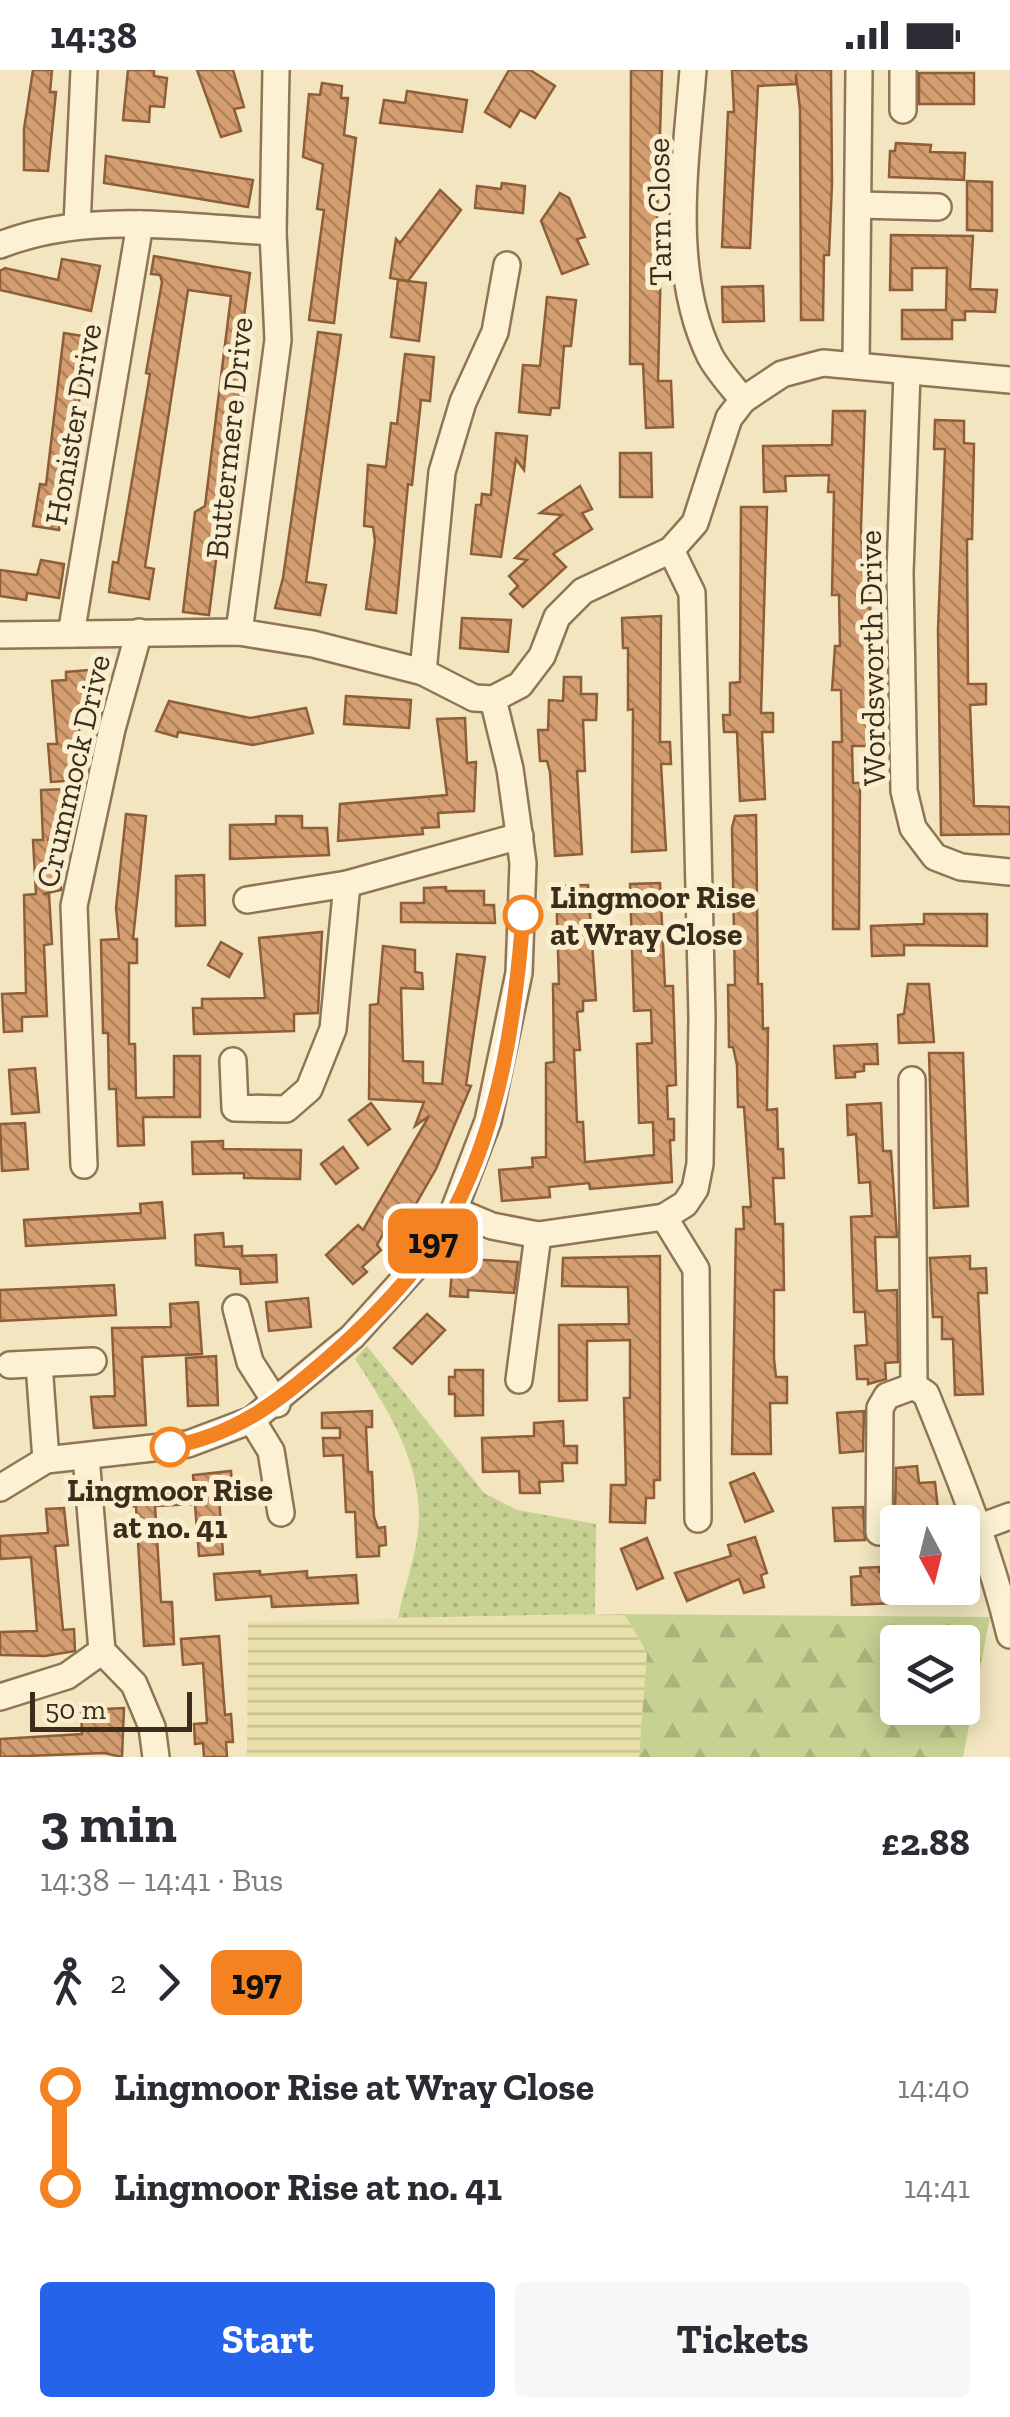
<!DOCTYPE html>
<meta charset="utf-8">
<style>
body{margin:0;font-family:"Zilla Slab",serif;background:#f7f7f7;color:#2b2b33;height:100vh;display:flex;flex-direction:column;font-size:38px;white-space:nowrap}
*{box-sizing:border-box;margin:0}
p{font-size:32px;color:#7c7c81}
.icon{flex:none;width:55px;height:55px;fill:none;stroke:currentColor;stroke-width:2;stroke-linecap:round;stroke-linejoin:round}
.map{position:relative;height:1687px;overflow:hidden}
.details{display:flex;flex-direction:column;background:#fff;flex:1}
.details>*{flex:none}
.badge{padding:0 20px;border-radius:15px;font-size:35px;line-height:65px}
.needle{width:65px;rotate:173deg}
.buttons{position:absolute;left:880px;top:1435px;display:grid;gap:20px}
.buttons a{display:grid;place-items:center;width:100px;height:100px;border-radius:10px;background:#fff;box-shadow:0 5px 25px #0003;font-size:50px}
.scale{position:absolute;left:30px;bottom:25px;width:162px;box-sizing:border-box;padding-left:10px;border:5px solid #3b2c1b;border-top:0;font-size:28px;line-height:35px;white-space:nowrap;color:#3b2c1b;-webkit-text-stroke:8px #f9efcf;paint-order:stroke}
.map>.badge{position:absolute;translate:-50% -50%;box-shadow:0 0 0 5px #fff}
.legs{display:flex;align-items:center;gap:15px;height:110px;padding:0 40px;font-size:32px}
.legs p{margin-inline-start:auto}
.summary{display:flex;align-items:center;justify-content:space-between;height:170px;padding:0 40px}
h1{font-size:55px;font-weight:800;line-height:75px}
.button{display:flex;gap:20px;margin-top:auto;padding:20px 40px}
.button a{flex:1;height:115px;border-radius:10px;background:#2563eb;color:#fff;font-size:40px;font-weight:800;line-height:115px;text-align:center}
.button a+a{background:#f7f7f7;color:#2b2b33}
ul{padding:0 40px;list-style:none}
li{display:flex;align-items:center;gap:35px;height:100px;font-size:38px}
li i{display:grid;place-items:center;width:15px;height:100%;margin:0 12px;background:currentColor}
li i::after{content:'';width:25px;height:25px;margin:-12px;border:8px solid;border-radius:50%;background:#fff}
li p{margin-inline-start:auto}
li:first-child i{background:linear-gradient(#0000 50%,currentColor 0)}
li:last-child i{background:linear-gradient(currentColor 50%,#0000 0)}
.status{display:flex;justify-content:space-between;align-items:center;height:70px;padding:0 50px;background:#fff;direction:ltr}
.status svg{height:28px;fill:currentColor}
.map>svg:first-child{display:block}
</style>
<div class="status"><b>14:38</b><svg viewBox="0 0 49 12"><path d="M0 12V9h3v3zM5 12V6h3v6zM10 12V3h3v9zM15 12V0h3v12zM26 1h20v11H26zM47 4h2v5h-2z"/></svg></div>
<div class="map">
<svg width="1010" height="1687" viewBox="0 0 1010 1687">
<defs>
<pattern id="farmland-rules" width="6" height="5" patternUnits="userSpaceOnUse" patternTransform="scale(2.5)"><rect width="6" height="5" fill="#e9e1ab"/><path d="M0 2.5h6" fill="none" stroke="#c9c193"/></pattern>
<pattern id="grass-dots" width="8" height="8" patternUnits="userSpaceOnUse" patternTransform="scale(2.5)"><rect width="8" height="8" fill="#c7d192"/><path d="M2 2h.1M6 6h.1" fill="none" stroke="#acb47d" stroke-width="1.8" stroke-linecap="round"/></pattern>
<pattern id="forest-firs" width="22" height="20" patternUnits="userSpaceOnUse" patternTransform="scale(2.5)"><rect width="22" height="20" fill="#c7d192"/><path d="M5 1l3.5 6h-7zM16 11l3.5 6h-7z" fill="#acb47d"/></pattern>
<pattern id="building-back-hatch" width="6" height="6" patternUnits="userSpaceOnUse" patternTransform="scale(2.5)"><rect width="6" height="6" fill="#d49e71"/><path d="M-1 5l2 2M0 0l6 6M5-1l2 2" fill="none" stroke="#ad815c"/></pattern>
</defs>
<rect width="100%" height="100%" fill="#f2e5bf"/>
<polygon fill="url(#farmland-rules)" points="624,1544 647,1582 639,1687 247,1687 248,1552"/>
<path fill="url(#grass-dots)" d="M367,1276L484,1423L517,1440L596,1454L595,1544L398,1548C404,1517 419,1479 419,1447C419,1388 386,1336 355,1289Z"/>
<path fill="url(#forest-firs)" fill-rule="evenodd" d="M624,1544L990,1547L963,1687H639L647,1582ZM898,1572H962V1638H898Z"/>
<g fill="url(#building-back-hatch)" stroke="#8e5e39" stroke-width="2.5">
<polygon points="33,0 52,0 50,22 56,22 48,101 24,100 24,59"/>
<polygon points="128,0 154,0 154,6 167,8 164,37 150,36 149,52 123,50"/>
<polygon points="197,0 233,0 244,37 234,39 241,61 221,67"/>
<polygon points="509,0 530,0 555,16 535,48 520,40 510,57 485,42"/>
<polygon points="631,0 662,0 656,189 661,189 658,311 671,311 673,357 646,358 643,294 630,294"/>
<polygon points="732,0 831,0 832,113 829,185 824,185 823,250 801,250 800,39 796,4 796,14 758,16 750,178 722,177 728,42 734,42"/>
<rect x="919" y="3" width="55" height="31"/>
<polygon points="322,13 342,16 341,28 348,28 344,65 356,68 334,253 309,250 324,140 317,139 323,94 303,87 309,24 320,25"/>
<polygon points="407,21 467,30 462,62 380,53 384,30 405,33"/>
<polygon points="896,73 931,75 930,82 965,83 964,110 889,107 890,81 895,81"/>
<polygon points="106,86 253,110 248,137 104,113"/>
<polygon points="967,111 992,112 992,161 967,160"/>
<polygon points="502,113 525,116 523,143 475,138 477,116 501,119"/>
<polygon points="440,120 461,140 408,211 390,208 396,169 400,173"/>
<polygon points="560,123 569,128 585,167 577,169 588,194 562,204 541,151"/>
<polygon points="891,165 973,166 970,219 997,220 995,242 965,241 965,250 952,250 952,269 902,269 902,240 946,240 947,198 912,198 912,220 890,220"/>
<polygon points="154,186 250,203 243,253 247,253 239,324 243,324 228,428 224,428 209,545 183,542 195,442 205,436 231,226 188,220 145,497 154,499 149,529 109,522 113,492 118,493 150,304 146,303 162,212 160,205 151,204"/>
<polygon points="62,189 100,196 91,241 0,220 0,201 5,198 58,210"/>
<polygon points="398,210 426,213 419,271 391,267"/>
<polygon points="763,216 764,251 723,252 722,217"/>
<polygon points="547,227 576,230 571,276 564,276 559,338 551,338 550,345 519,342 523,295 540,296"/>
<polygon points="318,262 341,265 306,512 326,515 320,545 275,538 283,508"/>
<polygon points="64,263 89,267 59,460 33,456 40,414 46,415"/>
<polygon points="405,284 434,287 430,331 421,330 412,415 408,414 396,543 366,539 375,471 373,457 364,456 368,395 386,397 391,353 397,354"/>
<polygon points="833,341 865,341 861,457 863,505 870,504 871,676 852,676 853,713 860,713 859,859 833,859 833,672 842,672 841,620 832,620 835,576 840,576 839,525 832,525 834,422 828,422 829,405 785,406 786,421 764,422 763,376 832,375"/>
<polygon points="935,350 964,351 964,373 974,374 972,469 967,469 968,614 986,614 986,634 970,635 974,736 1010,737 1010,764 941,765 938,560 945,379 934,379"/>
<polygon points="496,363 527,366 524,400 516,389 501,487 471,484 476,435 481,435 482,424 491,425"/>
<polygon points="620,383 651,383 652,427 620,427"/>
<polygon points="580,416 592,439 582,443 592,459 553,484 566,497 523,537 510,524 518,516 509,506 527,490 515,488 562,445 540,443"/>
<polygon points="741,437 767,437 761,643 773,643 773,662 762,662 765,729 740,731 737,662 724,662 723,645 730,645 730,613 740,612"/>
<polygon points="41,490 64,494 59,528 27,523 26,530 0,526 0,500 37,505"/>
<polygon points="661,546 660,672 670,672 671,694 661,694 666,780 632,782 633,639 628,640 628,578 623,578 622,548"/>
<polygon points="462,548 511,550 508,582 460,578"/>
<polygon points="88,600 92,643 78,644 82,699 78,699 79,710 51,712 48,674 57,674 52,611 66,610 66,602"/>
<polygon points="564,607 581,607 581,624 597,624 596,650 583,650 585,701 577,701 582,784 555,786 550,702 547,691 540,691 538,660 548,660 549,630 563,631"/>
<polygon points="346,626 411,630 409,658 344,654"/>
<polygon points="169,631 250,648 306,638 313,663 253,675 178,662 177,667 156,661"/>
<polygon points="465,648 467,693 476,692 474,741 438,743 439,757 422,758 423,764 338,771 340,734 447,725 437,649"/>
<polygon points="68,719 70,769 47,770 58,770 61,820 43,824 49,824 52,874 44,875 47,946 22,947 22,961 4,962 2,924 26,923 24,825 36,824 33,770 43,770 41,720"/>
<polygon points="126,744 146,746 133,869 137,869 137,893 129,893 129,974 135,974 136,1028 174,1027 174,986 200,986 200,1047 143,1047 144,1075 118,1076 116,1019 109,1019 108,963 103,963 101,870 119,869 116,838"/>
<polygon points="756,745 758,914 762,914 763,959 768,958 767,1040 777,1039 778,1079 783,1079 784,1108 773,1108 775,1154 783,1154 784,1220 774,1220 774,1289 776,1307 787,1307 787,1333 770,1333 771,1384 732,1384 736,1159 744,1159 743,1137 751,1137 744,1037 738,1037 737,995 733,977 729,977 728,915 735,915 732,758 735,746"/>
<polygon points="276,746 302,746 302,758 327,758 329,785 230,789 230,755 276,754"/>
<polygon points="204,805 205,855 176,856 176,806"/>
<polygon points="660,813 665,916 673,916 676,1015 667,1016 668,1049 674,1049 674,1070 670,1070 672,1112 590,1119 589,1113 549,1117 550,1127 502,1131 499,1100 533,1097 532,1088 546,1087 546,993 554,992 553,914 559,914 556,816 588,815 596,930 583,931 583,941 577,942 580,980 574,980 577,1052 583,1052 585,1092 654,1085 653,1052 639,1053 637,974 652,973 651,940 634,941 630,814"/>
<polygon points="446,817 446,821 484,821 484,835 494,835 495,853 401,852 401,833 424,833 424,818"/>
<polygon points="924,844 987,844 987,876 904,875 904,885 872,886 871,856 924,854"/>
<polygon points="322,862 318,943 294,944 294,961 194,964 193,938 202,938 202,929 265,928 259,868"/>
<polygon points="221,872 242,884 229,907 208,895"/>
<polygon points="383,876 415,880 415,902 422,903 423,919 401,918 403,991 423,992 423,1013 442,1014 457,884 485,887 466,1015 471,1016 436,1099 405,1153 393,1146 377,1175 381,1180 362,1197 367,1202 353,1214 326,1185 358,1155 363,1160 429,1046 415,1056 424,1032 369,1029 370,935 378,934"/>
<polygon points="908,914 929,914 934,972 899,973 898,945 904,944"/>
<polygon points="877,974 878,994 864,994 864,1001 855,1002 855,1007 836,1008 834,976"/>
<polygon points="929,983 963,983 968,1136 934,1138"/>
<polygon points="35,998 39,1042 12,1044 9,1000"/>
<polygon points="371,1033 390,1059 368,1075 349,1050"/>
<polygon points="881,1033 883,1081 891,1081 897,1167 875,1167 877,1221 897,1220 898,1292 885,1293 886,1309 868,1314 868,1309 857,1309 855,1276 867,1275 865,1242 854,1242 851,1147 872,1146 870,1112 859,1113 856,1064 848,1065 847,1035"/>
<polygon points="25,1053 28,1099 2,1101 0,1054"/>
<polygon points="223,1071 223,1079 301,1080 300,1109 244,1108 244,1103 193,1104 192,1072"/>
<polygon points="343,1077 358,1098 336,1114 321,1094"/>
<polygon points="162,1132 165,1168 26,1176 24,1150 141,1143 140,1134"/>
<polygon points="223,1163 224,1177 242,1176 242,1186 276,1185 277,1212 241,1214 240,1199 196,1195 195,1165"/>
<polygon points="660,1186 660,1410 654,1410 654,1428 646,1428 645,1453 610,1452 611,1415 626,1415 624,1328 630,1328 630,1270 587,1271 587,1330 559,1331 559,1255 629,1254 628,1217 562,1216 563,1188"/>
<polygon points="970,1186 970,1199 986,1198 987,1223 978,1223 983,1324 955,1325 953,1269 942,1269 942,1247 933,1247 930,1188"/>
<polygon points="453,1188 518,1192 514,1223 468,1220 468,1227 450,1226"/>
<polygon points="114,1215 116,1245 0,1251 0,1220"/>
<polygon points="308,1228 311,1257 269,1261 266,1232"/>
<polygon points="198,1232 202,1284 142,1287 146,1355 94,1358 91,1327 115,1326 112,1258 171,1257 170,1234"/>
<polygon points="427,1244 445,1260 412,1294 394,1278"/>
<polygon points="216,1286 218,1335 188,1336 186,1288"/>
<polygon points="455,1300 483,1300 483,1345 455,1346 455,1324 449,1324 449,1307 455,1307"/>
<polygon points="372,1341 372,1357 366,1357 368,1402 372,1402 374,1447 378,1458 385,1457 386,1475 379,1476 379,1486 357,1487 355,1442 346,1442 343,1385 324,1386 323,1368 340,1368 340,1358 322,1358 322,1343"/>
<polygon points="864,1341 863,1381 840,1383 837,1343"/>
<polygon points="563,1351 564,1376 577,1376 577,1393 562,1393 563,1411 539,1412 540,1423 520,1423 519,1401 483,1402 482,1368 534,1366 534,1353"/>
<polygon points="917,1396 919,1413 935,1412 938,1439 895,1443 896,1398"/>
<polygon points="231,1401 233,1426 219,1427 223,1484 199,1486 195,1434 155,1436 161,1532 172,1532 174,1574 144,1576 136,1436 128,1437 127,1420 194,1417 193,1405"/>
<polygon points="754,1403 773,1441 745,1452 730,1413"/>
<polygon points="863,1437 865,1470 835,1471 833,1438"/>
<polygon points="64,1438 68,1475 55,1476 63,1560 74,1559 75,1581 45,1586 0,1585 0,1562 37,1561 31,1487 0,1489 0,1466 48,1463 46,1439"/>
<polygon points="755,1467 767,1503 761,1505 764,1517 744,1523 739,1509 687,1531 675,1503 731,1486 728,1475"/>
<polygon points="647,1468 663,1508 637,1519 621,1479"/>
<polygon points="879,1497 879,1502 894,1502 895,1533 852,1535 851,1507 861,1506 860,1498"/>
<polygon points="260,1501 260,1505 307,1501 307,1508 356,1505 358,1533 272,1537 271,1526 216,1530 214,1504"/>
<polygon points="219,1566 225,1645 231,1644 233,1672 226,1672 227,1687 204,1687 203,1673 195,1674 194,1654 207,1653 203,1593 183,1595 181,1569"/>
<polygon points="124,1638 122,1687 104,1683 0,1687 0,1669 82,1664 81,1640"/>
</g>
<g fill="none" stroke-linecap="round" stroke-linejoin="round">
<defs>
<g id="minor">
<path d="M693,0C686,91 668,200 710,286C718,301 732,316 743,330"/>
<polyline points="903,0 903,40"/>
<polyline points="858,135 938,137"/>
<polyline points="77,156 84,0"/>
<path d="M0,175C85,141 183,157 273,162"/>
<polyline points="856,295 859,0"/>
<polyline points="907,303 900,503 904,721 913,758 935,787 961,797 1010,802"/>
<polyline points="239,562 278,270 273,162 276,0"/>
<polyline points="71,564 140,154"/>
<polyline points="0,565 239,562 313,574 423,602 474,628 493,629 520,615 542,586 557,547 583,521 671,480 695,453 729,348 743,330 782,304 823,293 1010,310"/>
<polyline points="423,602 442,402 463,332 495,262 507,195"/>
<polyline points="247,830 347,814"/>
<polyline points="233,991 235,1038 286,1039 309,1019 333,959 347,814 520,766"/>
<path d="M912,1010L914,1316L926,1324C958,1404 990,1481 1010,1565"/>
<polyline points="84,1095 74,836 112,659 139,562"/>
<polyline points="454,1140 492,1156 538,1165 664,1147 685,1134 695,1119 700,1094 702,947 692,523 671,480"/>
<polyline points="664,1147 696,1199 698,1449"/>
<polyline points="236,1238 250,1292 277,1334"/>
<polyline points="39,1294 46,1390"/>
<polyline points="10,1295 93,1291"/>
<polyline points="519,1310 538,1165"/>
<polyline points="252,1350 271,1381 281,1443"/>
<polyline points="86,1386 102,1581 134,1614 152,1657 156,1687"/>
<polyline points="0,1418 46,1390 188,1374 252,1350 352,1267 417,1195 454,1140 488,1051 519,903 523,793 510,699 493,629"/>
<polyline points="980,1457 1010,1446"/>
<polyline points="879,1462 880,1338 887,1326 914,1316"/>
<polyline points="0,1627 67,1606 102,1581"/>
</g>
</defs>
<use href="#minor" stroke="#8d7555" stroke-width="30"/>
<use href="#minor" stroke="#fcf2d3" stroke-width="25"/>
</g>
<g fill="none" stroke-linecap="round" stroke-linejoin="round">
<defs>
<path id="line-1" d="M170,1377C235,1365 278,1332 326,1290C374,1248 425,1196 454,1140C500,1051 516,943 523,845"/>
</defs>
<use href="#line-1" stroke="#fff" stroke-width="22"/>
<use href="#line-1" stroke="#f58220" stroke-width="15"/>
</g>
<g fill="#fff" stroke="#f58220" stroke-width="5">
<circle cx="523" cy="845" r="18"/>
<circle cx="170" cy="1377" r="18"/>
</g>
<g text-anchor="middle" stroke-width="10" stroke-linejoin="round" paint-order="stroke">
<g font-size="32" fill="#3b2c1b" stroke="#f9efcf">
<text transform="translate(659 142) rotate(-91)" y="11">Tarn Close</text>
<text transform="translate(73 354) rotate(-80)" y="11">Honister Drive</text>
<text transform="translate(229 368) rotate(-84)" y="11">Buttermere Drive</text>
<text transform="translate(872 588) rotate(-91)" y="11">Wordsworth Drive</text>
<text transform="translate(73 701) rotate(-77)" y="11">Crummock Drive</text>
</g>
<g font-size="32" font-weight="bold" fill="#3b2c1b" stroke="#f9efcf" text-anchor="start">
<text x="550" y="838">Lingmoor Rise<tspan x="550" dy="37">at Wray Close</tspan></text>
<text x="170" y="1431" text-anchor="middle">Lingmoor Rise<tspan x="170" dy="37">at no. 41</tspan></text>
</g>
</g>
</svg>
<div class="buttons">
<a><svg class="needle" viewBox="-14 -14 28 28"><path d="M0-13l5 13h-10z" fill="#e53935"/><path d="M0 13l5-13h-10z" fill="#7c7c81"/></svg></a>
<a><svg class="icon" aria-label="layers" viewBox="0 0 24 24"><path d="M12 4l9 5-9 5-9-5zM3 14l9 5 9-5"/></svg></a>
</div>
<div class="scale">50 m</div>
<b class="badge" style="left:433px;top:1171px;background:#f58220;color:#111">197</b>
</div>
<section class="details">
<div class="summary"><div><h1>3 min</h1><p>14:38 – 14:41 · Bus</p></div><b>£2.88</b></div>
<div class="legs"><svg class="icon" aria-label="walk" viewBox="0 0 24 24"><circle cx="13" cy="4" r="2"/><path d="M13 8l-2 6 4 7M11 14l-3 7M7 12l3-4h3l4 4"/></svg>2<svg class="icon" aria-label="forward" viewBox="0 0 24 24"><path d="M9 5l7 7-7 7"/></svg><b class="badge" style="background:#f58220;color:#111">197</b></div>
<ul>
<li><i style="color:#f58220"></i><b>Lingmoor Rise at Wray Close</b><p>14:40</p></li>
<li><i style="color:#f58220"></i><b>Lingmoor Rise at no. 41</b><p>14:41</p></li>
</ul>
<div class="button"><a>Start</a><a>Tickets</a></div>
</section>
